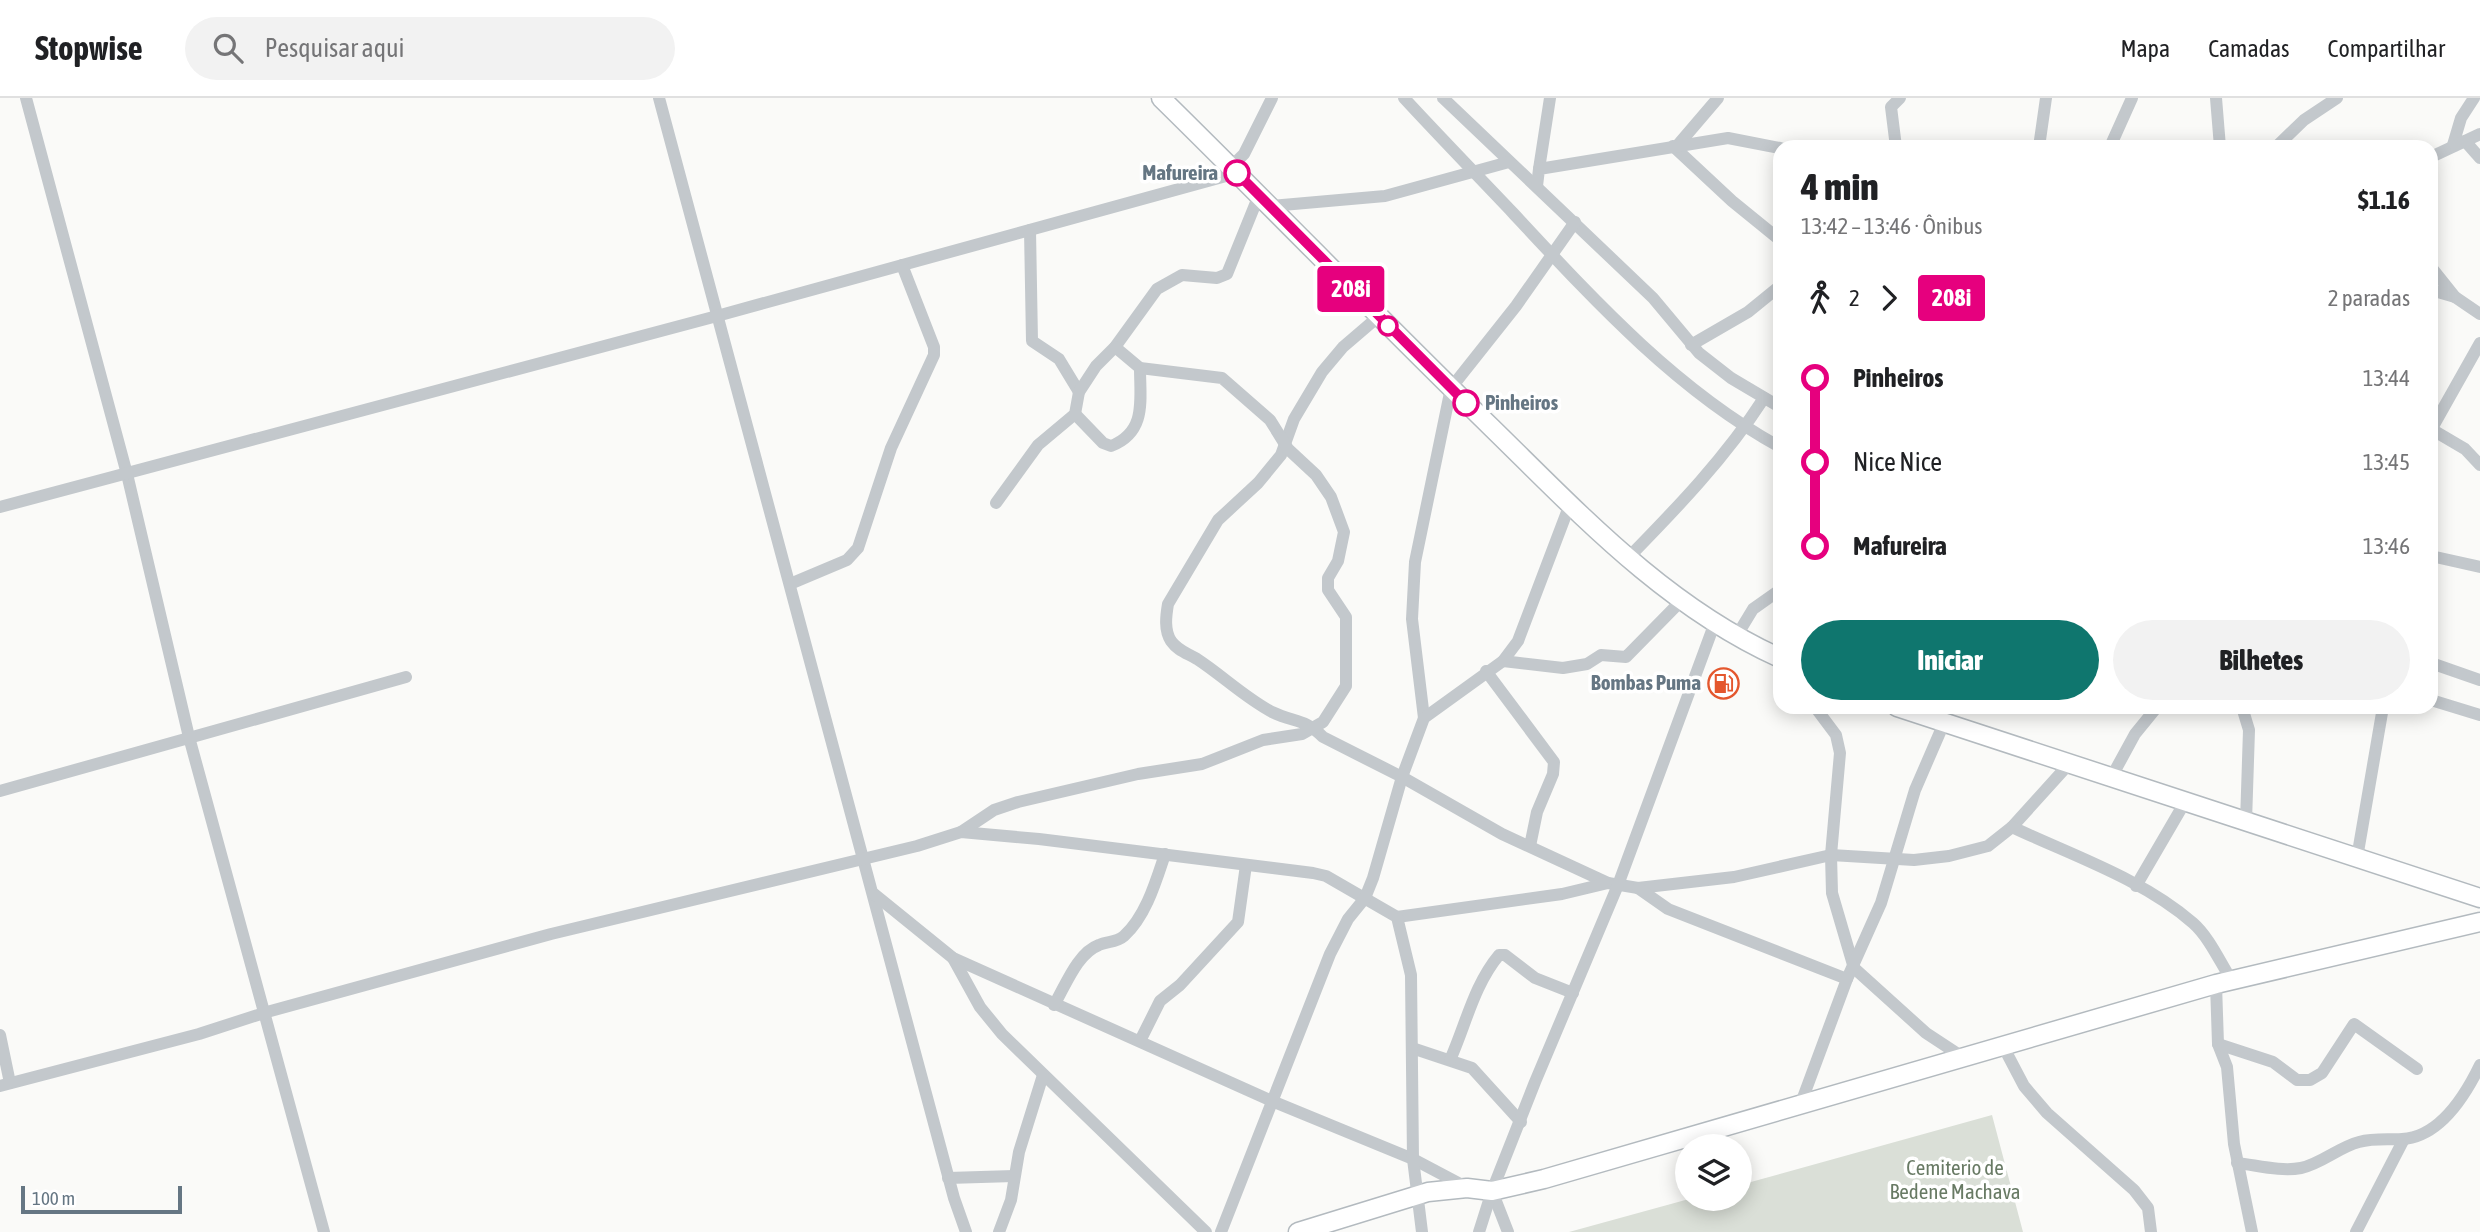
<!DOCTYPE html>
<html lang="pt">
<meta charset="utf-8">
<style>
body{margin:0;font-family:"Asap Condensed",sans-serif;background:#f2f2f2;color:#202124;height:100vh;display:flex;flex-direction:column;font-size:26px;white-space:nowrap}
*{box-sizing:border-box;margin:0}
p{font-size:23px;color:#757577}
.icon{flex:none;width:38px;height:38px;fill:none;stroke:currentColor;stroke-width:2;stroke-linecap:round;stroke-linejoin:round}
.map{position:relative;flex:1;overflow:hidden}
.sheet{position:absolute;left:1773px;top:42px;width:665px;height:574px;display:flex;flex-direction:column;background:#fff;border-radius:21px;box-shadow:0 4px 18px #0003}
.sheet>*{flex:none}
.badge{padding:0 14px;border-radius:5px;font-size:24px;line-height:46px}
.tools{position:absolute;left:1675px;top:1036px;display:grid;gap:14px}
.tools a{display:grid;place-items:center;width:77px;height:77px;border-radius:50%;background:#fff;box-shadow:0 4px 18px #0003;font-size:35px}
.scale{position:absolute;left:21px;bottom:18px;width:161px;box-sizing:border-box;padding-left:7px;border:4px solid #657683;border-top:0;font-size:19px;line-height:24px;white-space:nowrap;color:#657683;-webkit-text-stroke:5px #fff;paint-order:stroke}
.map>.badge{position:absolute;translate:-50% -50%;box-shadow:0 0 0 4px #fff}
.legs{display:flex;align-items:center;gap:10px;height:77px;padding:0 28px;font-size:23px}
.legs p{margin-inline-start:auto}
.overview{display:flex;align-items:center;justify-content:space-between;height:119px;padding:0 28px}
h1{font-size:38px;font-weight:800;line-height:52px}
.button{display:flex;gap:14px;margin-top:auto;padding:14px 28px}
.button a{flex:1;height:80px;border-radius:42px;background:#0f766e;color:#fff;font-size:28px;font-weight:800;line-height:80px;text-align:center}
.button a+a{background:#f2f2f2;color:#202124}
ul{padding:0 28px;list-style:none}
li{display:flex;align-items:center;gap:24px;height:84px;font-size:26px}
li i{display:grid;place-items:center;width:10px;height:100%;margin:0 9px;background:currentColor}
li i::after{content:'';width:18px;height:18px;margin:-9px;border:5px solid;border-radius:50%;background:#fff}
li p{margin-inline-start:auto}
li:first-child i{background:linear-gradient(#0000 50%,currentColor 0)}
li:last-child i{background:linear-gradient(currentColor 50%,#0000 0)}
header{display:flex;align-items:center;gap:42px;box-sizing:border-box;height:98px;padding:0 35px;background:#fff;border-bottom:2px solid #e0e0e0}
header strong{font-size:33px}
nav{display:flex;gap:38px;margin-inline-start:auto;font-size:24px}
.search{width:490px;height:63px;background:#f2f2f2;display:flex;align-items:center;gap:18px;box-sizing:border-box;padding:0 24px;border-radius:38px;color:#757577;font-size:26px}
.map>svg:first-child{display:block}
</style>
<header>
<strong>Stopwise</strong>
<div class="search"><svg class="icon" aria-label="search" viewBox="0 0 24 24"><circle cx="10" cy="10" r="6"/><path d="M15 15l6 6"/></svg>Pesquisar aqui</div>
<nav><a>Mapa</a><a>Camadas</a><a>Compartilhar</a></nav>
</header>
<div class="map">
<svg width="2480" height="1134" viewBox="0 0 2480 1134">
<rect width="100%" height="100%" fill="#fafaf8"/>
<polygon fill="#dadfd7" points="1992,1017 2023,1134 1569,1134 1689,1101 1740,1101 1740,1087"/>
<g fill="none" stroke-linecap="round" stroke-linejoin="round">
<defs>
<g id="secondary">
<path d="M1161,0C1272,109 1380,221 1492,330C1580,416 1665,508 1780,560"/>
<polyline points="1897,609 2480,800"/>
<polyline points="1298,1134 1428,1094 1467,1090 1492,1093 1544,1081 2216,886 2480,824"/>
</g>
</defs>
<use href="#secondary" stroke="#b3babf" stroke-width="21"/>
<g stroke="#c3c8cc" stroke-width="12">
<polyline points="26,0 127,376 189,639 324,1134"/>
<polyline points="659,0 954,1100 966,1134"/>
<path d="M1404,0C1440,39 1477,77 1513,115C1593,201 1676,292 1780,349"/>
<polyline points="1443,0 1653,200 1699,255 1731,280 1780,309"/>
<polyline points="2216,0 2220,49"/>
<polyline points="2465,43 2480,60"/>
<polyline points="2453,47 2461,20 2474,0"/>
<polyline points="1673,48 1732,103 1780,142"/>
<polyline points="1677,48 1718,0"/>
<polyline points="1896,49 1891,9 1900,0"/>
<polyline points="2039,49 2046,0"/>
<polyline points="2110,49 2132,0"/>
<polyline points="2276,49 2304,22 2337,0"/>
<polyline points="2431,59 2480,36"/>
<polyline points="1231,69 1244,56 1272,0"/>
<polyline points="1539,71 1550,0"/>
<polyline points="1537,88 1539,71 1728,40 1780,50"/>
<polyline points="1271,108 1385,98 1509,64"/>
<polyline points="1030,132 1032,243 1059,261 1079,294"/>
<polyline points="2431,169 2455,199 2480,216"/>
<polyline points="2431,192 2455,199"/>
<path d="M1378,219L1343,249L1322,274L1294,321L1281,357L1258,385L1218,422L1168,506C1166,518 1164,532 1171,543C1178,553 1187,555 1197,561C1223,578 1244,599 1272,614C1295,625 1304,620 1323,639L1402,679L1502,736L1608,785L1638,790L1734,779L1831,757L1914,762L1949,758L1988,748L2012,729L2069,666"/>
<polyline points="1691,247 1748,214 1780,188"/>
<path d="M1075,316L1103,345L1111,348C1147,334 1140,302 1140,270"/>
<polyline points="2431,331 2465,351 2480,367"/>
<polyline points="2431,332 2480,245"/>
<polyline points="996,405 1038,347 1075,316 1079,294 1096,268 1115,249 1157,191 1182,177 1217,180 1227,176 1259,97"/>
<polyline points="0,409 717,218 1237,75"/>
<polyline points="2431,458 2480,469"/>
<path d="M1628,460C1677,410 1726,359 1764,300"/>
<polyline points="790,486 847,462 858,450 891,350 934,257 934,249 902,167"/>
<polyline points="1736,539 1753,511 1780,492"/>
<polyline points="1503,563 1563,570 1587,566 1601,557 1626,559 1681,503"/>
<polyline points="2431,565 2480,582"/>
<polyline points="1486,573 1554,664 1553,676 1537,714 1530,748"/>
<polyline points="2431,602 2480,617"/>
<polyline points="1815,609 1836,637 1840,655 1831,757 1832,795 1854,870 1926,935 1964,960"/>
<polyline points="2242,609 2249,632 2246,724"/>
<polyline points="1424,620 1412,521 1415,464 1451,290 1516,208 1575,124"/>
<polyline points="2111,680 2135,636 2157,609"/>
<polyline points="0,693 406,579"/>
<path d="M2012,729C2071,757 2143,781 2193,825C2209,839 2220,864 2232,883"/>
<polyline points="961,734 994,712 1018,704 1138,676 1202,666 1263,642 1302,636 1323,624 1346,588 1346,519 1328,492 1328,480 1338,463 1344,434 1331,399 1316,377 1288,351 1270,322 1222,280 1140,270 1115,249"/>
<polyline points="2357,760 2383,609"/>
<polyline points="2136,788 2185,704"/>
<polyline points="1638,790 1668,811 1847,881"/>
<polyline points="874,796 953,860 1272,1003 1413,1061 1466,1089"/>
<polyline points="1397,819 1562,796 1608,785"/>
<polyline points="953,860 980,909 1002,936 1206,1134"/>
<polyline points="2216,886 2218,946 2227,969 2234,1046 2252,1134"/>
<path d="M1054,907C1065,889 1077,855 1099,847C1107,843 1116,845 1124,838C1146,818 1156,783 1165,756"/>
<polyline points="0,937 10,985"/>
<polyline points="1140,943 1160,903 1180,887 1238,824 1246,767"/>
<polyline points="2218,946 2273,964 2297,982 2310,982 2322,975 2354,926 2417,971"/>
<polyline points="2003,948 2024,988 2047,1015 2134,1092 2148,1110 2151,1134"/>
<polyline points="1412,950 1472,970 1521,1024"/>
<path d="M1450,962C1466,926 1474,887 1499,857H1505L1535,880L1573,895"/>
<polyline points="0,988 199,936 267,914 551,836 917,748 961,734 1039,741 1313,775 1326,778 1397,819 1411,877 1413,1061 1422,1134"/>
<polyline points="1801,1005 1847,881 1881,805 1915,692 1944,625"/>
<path d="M2237,1065C2256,1067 2281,1074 2301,1070C2321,1066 2339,1049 2359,1044C2374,1040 2387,1042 2402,1041C2440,1039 2465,998 2480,967"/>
<polyline points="948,1080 1014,1078"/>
<polyline points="1492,1093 1508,1134"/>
<polyline points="999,1134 1011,1102 1019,1054 1043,977"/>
<polyline points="1221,1134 1330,856 1348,821 1365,800 1373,780 1402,679 1424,620 1503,563 1518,543 1570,406"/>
<polyline points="1479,1134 1492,1093 1535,984 1618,787 1714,527"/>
<polyline points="2356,1134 2404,1041"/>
</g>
<use href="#secondary" stroke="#fff" stroke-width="18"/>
</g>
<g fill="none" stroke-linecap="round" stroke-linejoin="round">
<defs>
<polyline id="line-1" points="1237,75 1466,305"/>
</defs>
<use href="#line-1" stroke="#fff" stroke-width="16"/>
<use href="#line-1" stroke="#e6007e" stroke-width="10"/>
</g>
<defs>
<symbol id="fuel-ring" viewBox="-11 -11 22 22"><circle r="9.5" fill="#fff" stroke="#e4572e" stroke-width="1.5"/><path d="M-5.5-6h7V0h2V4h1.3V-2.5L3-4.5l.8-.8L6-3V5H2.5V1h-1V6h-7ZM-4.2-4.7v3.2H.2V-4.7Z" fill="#e4572e"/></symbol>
</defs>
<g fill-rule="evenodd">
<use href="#fuel-ring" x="1706" y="568" width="35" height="35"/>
</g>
<g fill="#fff" stroke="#e6007e" stroke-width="3.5">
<circle cx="1237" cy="75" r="12"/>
<circle cx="1388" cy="228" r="9"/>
<circle cx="1466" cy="305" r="12"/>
</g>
<g text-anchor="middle" stroke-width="7" stroke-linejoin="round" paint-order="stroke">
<g font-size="21" font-weight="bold" fill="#657683" stroke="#fff" text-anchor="end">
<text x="1218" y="82">Mafureira</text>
<text x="1485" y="312" text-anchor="start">Pinheiros</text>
</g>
<g font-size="21" font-weight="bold" fill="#657683" stroke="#fff" text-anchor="end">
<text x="1701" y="592">Bombas Puma</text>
</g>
<g font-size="21" fill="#687a64" stroke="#fff">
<text x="1955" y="1077">Cemiterio de<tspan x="1955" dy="24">Bedene Machava</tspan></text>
</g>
</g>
</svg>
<div class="tools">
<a><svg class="icon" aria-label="layers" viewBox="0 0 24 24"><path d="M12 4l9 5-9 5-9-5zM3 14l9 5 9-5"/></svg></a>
</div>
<div class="scale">100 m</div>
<b class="badge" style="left:1351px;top:191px;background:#e6007e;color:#fff">208i</b>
<section class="sheet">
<div class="overview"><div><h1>4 min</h1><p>13:42 – 13:46 · Ônibus</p></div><b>$1.16</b></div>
<div class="legs"><svg class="icon" aria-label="walk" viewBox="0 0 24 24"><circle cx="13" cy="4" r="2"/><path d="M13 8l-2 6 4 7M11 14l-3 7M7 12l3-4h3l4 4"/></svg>2<svg class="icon" aria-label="forward" viewBox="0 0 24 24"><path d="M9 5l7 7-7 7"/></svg><b class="badge" style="background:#e6007e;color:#fff">208i</b><p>2 paradas</p></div>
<ul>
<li><i style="color:#e6007e"></i><b>Pinheiros</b><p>13:44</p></li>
<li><i style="color:#e6007e"></i><span>Nice Nice</span><p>13:45</p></li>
<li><i style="color:#e6007e"></i><b>Mafureira</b><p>13:46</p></li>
</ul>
<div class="button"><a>Iniciar</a><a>Bilhetes</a></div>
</section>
</div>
